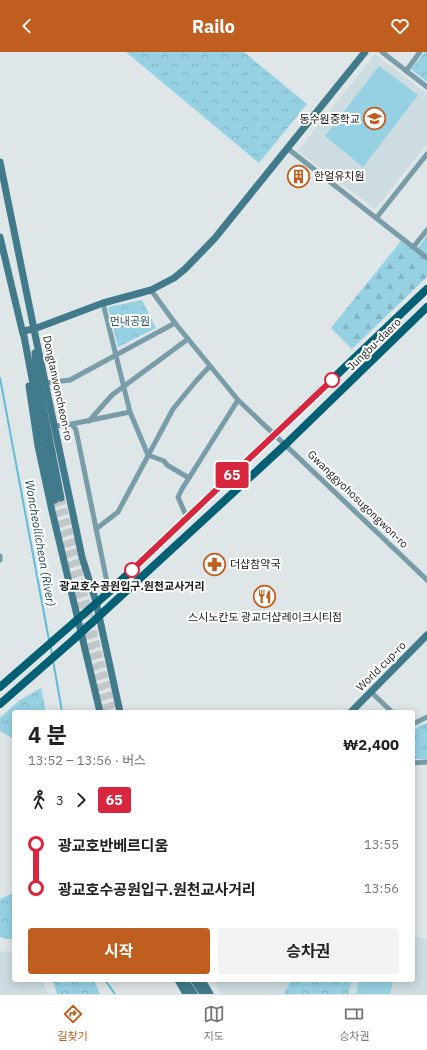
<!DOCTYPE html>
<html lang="ko">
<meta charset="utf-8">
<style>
body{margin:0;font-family:"IBM Plex Sans","Noto Sans KR",sans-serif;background:#f2f2f2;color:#222;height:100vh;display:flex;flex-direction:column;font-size:15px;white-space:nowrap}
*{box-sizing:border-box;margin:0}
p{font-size:13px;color:#767676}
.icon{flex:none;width:22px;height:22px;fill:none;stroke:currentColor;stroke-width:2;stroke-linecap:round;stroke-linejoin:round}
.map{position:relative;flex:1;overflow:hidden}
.side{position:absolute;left:12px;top:658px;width:403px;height:272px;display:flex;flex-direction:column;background:#fff;border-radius:4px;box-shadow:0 2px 10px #0003}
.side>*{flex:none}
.badge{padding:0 8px;border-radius:3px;font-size:14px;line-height:26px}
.map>.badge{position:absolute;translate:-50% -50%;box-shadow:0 0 0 2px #fff}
.legs{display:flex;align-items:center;gap:6px;height:44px;padding:0 16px;font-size:13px}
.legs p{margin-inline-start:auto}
.summary{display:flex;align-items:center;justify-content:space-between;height:68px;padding:0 16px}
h1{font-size:22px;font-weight:700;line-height:30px}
.action{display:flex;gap:8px;margin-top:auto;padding:8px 16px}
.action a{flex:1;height:46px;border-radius:4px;background:#c05e1f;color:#fff;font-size:16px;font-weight:700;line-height:46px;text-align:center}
.action a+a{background:#f2f2f2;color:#222}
ul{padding:0 16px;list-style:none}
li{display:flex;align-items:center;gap:14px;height:44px;font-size:15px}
li i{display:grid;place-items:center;width:6px;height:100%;margin:0 5px;background:currentColor}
li i::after{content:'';width:10px;height:10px;margin:-5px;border:3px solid;border-radius:50%;background:#fff}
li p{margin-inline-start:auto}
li:first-child i{background:linear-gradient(#0000 50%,currentColor 0)}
li:last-child i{background:linear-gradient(currentColor 50%,#0000 0)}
header{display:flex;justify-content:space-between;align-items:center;height:52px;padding:0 16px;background:#c05e1f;color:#fff;font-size:18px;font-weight:700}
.tab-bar{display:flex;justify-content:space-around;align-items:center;height:56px;border-top:1px solid #e0e0e0;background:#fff;font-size:11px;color:#767676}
.tab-bar a{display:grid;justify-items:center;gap:2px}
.tab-bar .selected{color:#c05e1f}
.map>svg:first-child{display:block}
</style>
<header><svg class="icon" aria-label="back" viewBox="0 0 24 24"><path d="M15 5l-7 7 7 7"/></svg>Railo<svg class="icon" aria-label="heart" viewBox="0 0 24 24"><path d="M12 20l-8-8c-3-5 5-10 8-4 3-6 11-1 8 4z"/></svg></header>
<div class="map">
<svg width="427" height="942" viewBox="0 0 427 942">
<defs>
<pattern id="grass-tufts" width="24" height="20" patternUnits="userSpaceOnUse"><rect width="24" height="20" fill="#95d1e3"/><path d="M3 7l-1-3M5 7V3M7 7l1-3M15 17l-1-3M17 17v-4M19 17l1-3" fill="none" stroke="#80b3c2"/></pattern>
<pattern id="forest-firs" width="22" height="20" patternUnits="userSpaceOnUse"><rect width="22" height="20" fill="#95d1e3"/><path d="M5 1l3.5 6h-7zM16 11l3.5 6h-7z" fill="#80b3c2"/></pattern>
<pattern id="park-crowns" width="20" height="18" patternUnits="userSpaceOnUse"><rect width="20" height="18" fill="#95d1e3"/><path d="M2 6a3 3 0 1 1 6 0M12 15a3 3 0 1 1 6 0" fill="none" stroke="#80b3c2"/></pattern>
</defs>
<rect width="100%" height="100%" fill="#dfe6e8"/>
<g fill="#ccdce1">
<polygon points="375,2 427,42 427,92 375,157 298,99"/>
<polygon points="413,884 427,887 427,942 348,942 352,928 413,928"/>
<polygon points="7,899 14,902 14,928 42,928 48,942 0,942 0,900"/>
<polygon points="213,928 291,928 284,942 221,942"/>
</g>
<polygon fill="url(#grass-tufts)" points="427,671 427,707 413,707 413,679 419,674"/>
<polygon fill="url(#forest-firs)" points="427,184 427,225 352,297 331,276 401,189 415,199"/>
<g fill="url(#park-crowns)">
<polygon points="126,0 244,0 307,52 259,111"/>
<polygon points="425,0 427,0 427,30 411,17"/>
<polygon points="142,248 156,276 118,295 108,255"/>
<polygon points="41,636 46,660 14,660 14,687 0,679 0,666 20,648"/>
<polygon points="14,838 14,888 0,885 0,847 11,842"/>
<polygon points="53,928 94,928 100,942 57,942"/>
<polygon points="291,928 352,928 348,942 284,942"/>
</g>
<g fill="#95d1e3">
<polygon points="379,14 418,43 363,115 325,84"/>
<polygon points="359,928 393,928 390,942 356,942"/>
</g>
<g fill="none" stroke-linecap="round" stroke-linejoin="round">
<g stroke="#61bdd7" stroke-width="2">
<polyline points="0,326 49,588"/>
<polyline points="51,594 52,604"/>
<polyline points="53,608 62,660"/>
<polyline points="105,928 115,942"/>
</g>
<g stroke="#c1c7c9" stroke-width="7" stroke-dasharray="7 3.5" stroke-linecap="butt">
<polyline points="61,446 113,660"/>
<polyline points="55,448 106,660"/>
</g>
<g stroke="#799da8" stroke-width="5">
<polyline points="382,0 427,35"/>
<polyline points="406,19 420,0"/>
<polyline points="287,96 427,206"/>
<polyline points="377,165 427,102"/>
<polyline points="414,194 427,178"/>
<polyline points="151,238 175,271 238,348 427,528"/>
<polyline points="103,251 130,360 148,403 164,409 167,413 189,426"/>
<polyline points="45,331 70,328 175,271"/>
<polyline points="89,369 112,343 188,287"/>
<polyline points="72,372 76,378 109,540"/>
<polyline points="54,374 72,372 130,360"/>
<polyline points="187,466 178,445 182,437 238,348"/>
<polyline points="96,477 118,460 173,357 196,329 210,314"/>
<polyline points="0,504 0,508"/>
<polyline points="371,640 392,660"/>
<polyline points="413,672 427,665"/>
<polyline points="413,711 427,710"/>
</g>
<g stroke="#417a8a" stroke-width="7">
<polyline points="0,110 37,292 82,505 96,550 120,660"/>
<polyline points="0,185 23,282"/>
<polyline points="35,301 36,318 61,446"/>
<polyline points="29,334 38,394 52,459 100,660"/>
<polyline points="55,448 23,279 34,277 103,251 151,238 174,226 185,217 215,186 365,0"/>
<polyline points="351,660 427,583"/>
<polyline points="178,928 186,942"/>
<polyline points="185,928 194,942"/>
<polyline points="194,928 203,942"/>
<polyline points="202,928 210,942"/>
</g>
<g stroke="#036074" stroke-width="8">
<polyline points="0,635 109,540 427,237"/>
<polyline points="0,652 72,589 286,392 427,255"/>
</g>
</g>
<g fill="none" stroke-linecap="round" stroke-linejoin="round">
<defs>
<polyline id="line-1" points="132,518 332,328"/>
</defs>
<use href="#line-1" stroke="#fff" stroke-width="9"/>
<use href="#line-1" stroke="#d7263d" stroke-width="6"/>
</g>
<defs>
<symbol id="school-ring" viewBox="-11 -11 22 22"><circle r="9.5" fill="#fff" stroke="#c05e1f" stroke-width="1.5"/><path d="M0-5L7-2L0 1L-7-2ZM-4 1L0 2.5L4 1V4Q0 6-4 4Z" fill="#c05e1f"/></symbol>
<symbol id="building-ring" viewBox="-11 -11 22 22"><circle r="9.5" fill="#fff" stroke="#c05e1f" stroke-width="1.5"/><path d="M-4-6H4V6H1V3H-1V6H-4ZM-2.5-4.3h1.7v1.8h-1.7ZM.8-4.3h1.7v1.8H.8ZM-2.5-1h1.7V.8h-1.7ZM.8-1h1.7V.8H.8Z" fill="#c05e1f"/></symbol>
<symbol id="pharmacy-ring" viewBox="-11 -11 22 22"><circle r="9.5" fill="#fff" stroke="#c05e1f" stroke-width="1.5"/><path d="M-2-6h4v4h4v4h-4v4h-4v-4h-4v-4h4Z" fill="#c05e1f"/></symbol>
<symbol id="restaurant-ring" viewBox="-11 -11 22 22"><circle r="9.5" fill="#fff" stroke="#c05e1f" stroke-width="1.5"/><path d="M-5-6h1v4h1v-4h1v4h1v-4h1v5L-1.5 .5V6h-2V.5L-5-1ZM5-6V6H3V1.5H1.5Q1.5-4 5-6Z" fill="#c05e1f"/></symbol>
</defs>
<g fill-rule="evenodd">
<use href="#school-ring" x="362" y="54" width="25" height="25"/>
<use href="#building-ring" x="286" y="112" width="25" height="25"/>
<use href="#pharmacy-ring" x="202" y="500" width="25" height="25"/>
<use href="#restaurant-ring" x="252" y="532" width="25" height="25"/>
</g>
<g fill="#fff" stroke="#d7263d" stroke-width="2">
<circle cx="332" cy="328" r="7"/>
<circle cx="132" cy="518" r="7"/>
</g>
<g text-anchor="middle" stroke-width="4" stroke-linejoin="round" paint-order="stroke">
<g font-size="11" fill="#181a1b" stroke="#fff" text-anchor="start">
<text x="360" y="71" text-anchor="end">동수원중학교</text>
<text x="314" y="128">한얼유치원</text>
<text x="230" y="516">더샵참약국</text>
<text x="265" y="569" text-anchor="middle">스시노칸도 광교더샵레이크시티점</text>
</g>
<g font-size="11" fill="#27515c" stroke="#fff">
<text x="130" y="273">먼내공원</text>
</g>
<g font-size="11" fill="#181a1b" stroke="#fff">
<text transform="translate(374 292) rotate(-44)" y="4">Jungbu-daero</text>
<text transform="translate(58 336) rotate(78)" y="4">Dongtanwoncheon-ro</text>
<text transform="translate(358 447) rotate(44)" y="4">Gwanggyohosugongwon-ro</text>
<text transform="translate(381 614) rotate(-45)" y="4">World cup-ro</text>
</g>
<g font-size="11" font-weight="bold" fill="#181a1b" stroke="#fff">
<text x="132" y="538">광교호수공원입구.원천교사거리</text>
</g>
<g font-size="12" font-style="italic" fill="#1d4752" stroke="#fff">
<text transform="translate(40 491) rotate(80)" y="4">Woncheollicheon (River)</text>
</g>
</g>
</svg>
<b class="badge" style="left:232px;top:423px;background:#d7263d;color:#fff">65</b>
<section class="side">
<div class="summary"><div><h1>4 분</h1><p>13:52 – 13:56 · 버스</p></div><b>₩2,400</b></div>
<div class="legs"><svg class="icon" aria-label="walk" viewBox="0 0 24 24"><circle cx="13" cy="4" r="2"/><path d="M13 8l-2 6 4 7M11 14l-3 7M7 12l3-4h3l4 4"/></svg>3<svg class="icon" aria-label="forward" viewBox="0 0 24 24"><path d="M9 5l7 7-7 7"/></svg><b class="badge" style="background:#d7263d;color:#fff">65</b></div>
<ul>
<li><i style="color:#d7263d"></i><b>광교호반베르디움</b><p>13:55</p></li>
<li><i style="color:#d7263d"></i><b>광교호수공원입구.원천교사거리</b><p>13:56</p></li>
</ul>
<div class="action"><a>시작</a><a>승차권</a></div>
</section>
</div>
<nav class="tab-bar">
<a class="selected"><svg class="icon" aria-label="directions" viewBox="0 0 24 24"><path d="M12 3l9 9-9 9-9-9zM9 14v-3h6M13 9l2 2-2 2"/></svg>길찾기</a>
<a><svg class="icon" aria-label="map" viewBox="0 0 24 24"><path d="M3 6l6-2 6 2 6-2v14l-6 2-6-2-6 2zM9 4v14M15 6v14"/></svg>지도</a>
<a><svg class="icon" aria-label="tickets" viewBox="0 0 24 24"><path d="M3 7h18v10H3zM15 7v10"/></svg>승차권</a>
</nav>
